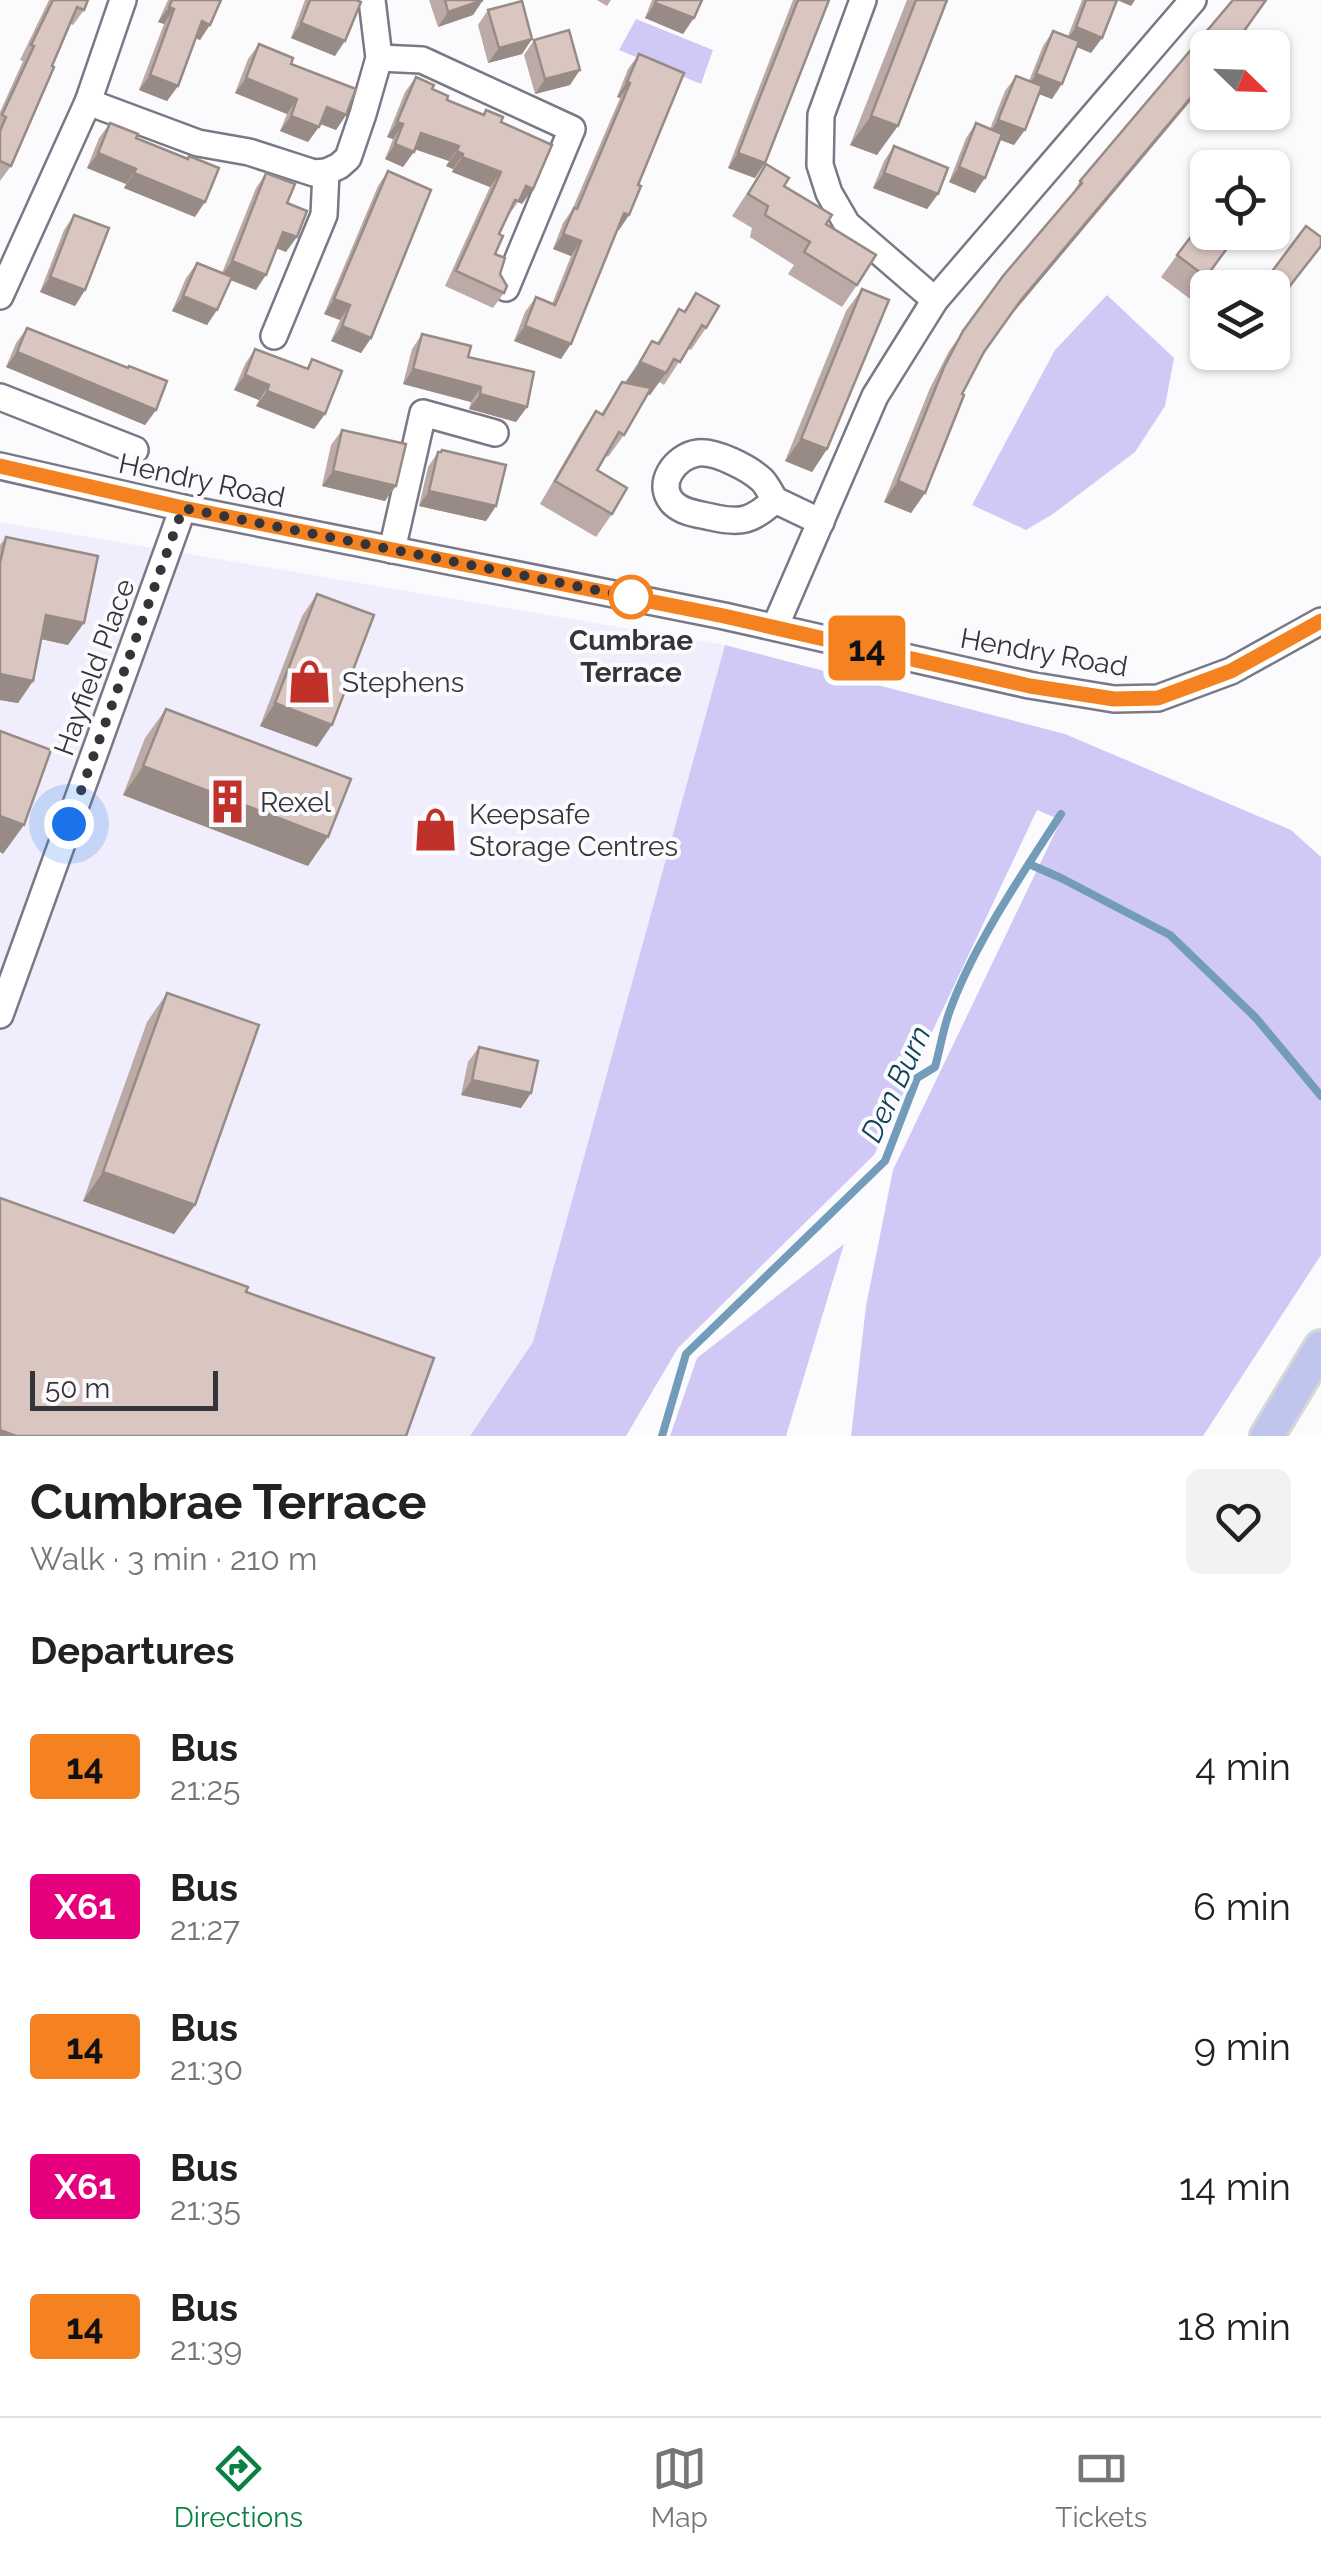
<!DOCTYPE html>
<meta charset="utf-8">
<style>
body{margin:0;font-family:Raleway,sans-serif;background:#f2f2f2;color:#222;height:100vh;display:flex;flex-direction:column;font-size:38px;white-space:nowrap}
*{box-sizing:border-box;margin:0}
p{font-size:32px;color:#767676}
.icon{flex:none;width:55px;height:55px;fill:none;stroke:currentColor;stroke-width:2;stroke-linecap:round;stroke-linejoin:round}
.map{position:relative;height:1436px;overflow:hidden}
.details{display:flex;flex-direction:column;background:#fff;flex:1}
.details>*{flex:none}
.badge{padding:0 20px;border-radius:8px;font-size:35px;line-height:65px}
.needle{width:65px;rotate:113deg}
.tools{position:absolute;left:1190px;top:30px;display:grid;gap:20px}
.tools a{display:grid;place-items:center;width:100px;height:100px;border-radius:15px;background:#fff;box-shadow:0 2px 8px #0004;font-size:50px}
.scale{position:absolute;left:30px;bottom:25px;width:188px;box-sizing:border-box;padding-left:10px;border:5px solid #35343a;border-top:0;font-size:28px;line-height:35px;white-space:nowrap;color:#35343a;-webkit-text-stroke:8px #fbfbfe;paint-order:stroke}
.you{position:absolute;width:50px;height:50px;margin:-25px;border:8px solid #fff;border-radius:50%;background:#1a73e8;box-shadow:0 0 0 15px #1a73e833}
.map>.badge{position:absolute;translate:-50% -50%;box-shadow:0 0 0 5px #fff}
h2{padding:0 30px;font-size:38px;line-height:90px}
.round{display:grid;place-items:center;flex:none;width:105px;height:105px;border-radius:15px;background:#f2f2f2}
.summary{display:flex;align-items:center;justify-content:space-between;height:170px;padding:0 30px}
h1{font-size:48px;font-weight:700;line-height:75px}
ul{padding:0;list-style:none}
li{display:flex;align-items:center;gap:30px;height:140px;padding:0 30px}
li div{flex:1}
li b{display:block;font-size:38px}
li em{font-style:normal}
li .badge{min-width:110px;font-weight:700;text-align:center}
.menu{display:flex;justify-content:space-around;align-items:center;height:140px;border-top:2px solid #e0e0e0;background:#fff;font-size:28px;color:#767676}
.menu a{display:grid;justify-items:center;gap:5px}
.menu .active{color:#0b8043}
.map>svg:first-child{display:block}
</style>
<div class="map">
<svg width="1321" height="1436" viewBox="0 0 1321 1436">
<rect width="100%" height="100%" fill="#fbfbfe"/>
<polygon fill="#f0eefd" points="0,522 725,645 533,1342 470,1436 0,1436"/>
<g fill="#d0c9f6">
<polygon points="636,19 713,50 701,84 619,50"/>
<polygon points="1107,295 1174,358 1165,406 1135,452 1053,514 1026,530 972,505 1055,350"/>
<polygon points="725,645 1065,734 1291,830 1321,857 1321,1255 1203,1436 851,1436 866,1306 893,1170 1061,820 1037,810 874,1155 678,1348 626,1436 470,1436 533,1342"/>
<polygon points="844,1244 786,1436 670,1436 697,1358"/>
</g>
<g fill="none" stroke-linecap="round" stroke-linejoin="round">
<g stroke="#729cb9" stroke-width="8">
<polyline points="1029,864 1061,878 1170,935 1256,1018 1321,1096"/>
<path d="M662,1436L686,1354L885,1161L917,1078L935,1067C940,1049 943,1030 949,1013C972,947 1023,873 1061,814"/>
</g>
<defs>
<g id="minor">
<polyline points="863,0 821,115 820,165 829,193 847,224 935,300"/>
<polyline points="379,58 422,60 572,129 506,288"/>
<polyline points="88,102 198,143 249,152 314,173 326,172 339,166 348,158 363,114 379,58 372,0"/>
<polyline points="0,296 88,102 123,0"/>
<polyline points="274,336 324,215 326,172"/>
<polyline points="0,397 135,450"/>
<polyline points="0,466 183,508 724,616 1029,685 1114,699 1158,698 1231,671 1321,621"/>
<path d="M775,500C771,494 767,485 762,480C749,468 716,451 698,453C675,456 654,485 674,504C684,513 698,514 711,517C741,524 752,521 775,500L821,522"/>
<polyline points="392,550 423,413 495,433"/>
<polyline points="775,627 875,396 935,300 1193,0"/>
<polyline points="0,1015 183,508"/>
</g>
<polyline id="major" points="1267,1436 1321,1347"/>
</defs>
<use href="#minor" stroke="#7a7887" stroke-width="30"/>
<use href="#major" stroke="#d7d6d8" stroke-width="38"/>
<use href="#minor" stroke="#fff" stroke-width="25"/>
<use href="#major" stroke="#c0c5ee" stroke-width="32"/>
</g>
<g fill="#bbaaa5">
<polygon points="49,0 88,0 84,10 73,25 70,24 11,166 0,181 0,112 23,61 20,60"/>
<polygon points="168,0 221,0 200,40 195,38 178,86 167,101 139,90 164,24 158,22"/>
<polygon points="305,0 356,0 335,56 291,38"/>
<polygon points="429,0 483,0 473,15 438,27"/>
<polygon points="597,0 611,0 607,6"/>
<polygon points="652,0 702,0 683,34 645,18"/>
<polygon points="793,0 829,0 755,178 728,168"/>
<polygon points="907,0 947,0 877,155 850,145"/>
<polygon points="1082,0 1117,0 1102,38 1091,53 1077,47 1052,99 1039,94 1014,145 1000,140 975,193 949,182 966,138 976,123 990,129 1005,91 1016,76 1029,81 1043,46 1053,31 1068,36"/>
<polygon points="1232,0 1266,0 1233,48 1208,48 1208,80 1007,320 984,353 962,394 964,395 925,493 911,513 884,502 930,388 949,351 1003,276 1067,202 1080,181"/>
<polygon points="488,10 532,39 522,54 488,63 478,25"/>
<polygon points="534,40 570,85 535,94 524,55"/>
<polygon points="259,44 346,115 336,130 320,124 308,142 280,131 287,114 235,93 248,59"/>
<polygon points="639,54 638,185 629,215 619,230 618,230 561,359 514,341 525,312 536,297 552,304 571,256 553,249 563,223 572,210 620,98 617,97 628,69"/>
<polygon points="416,77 447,100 483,114 486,110 501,122 522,204 518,202 508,216 499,234 495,254 504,293 493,308 445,286 490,187 452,172 453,169 446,166 449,161 415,149 403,167 385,159 393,139 387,137 405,92"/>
<polygon points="110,123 136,138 195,217 124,188 126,184 87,168 99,138"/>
<polygon points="894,146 938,194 927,209 873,188 884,161"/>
<polygon points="766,164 784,186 826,224 857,285 842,307 788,274 794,265 750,237 752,228 732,216"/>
<polygon points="388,171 371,338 361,353 331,341 340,320 324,314 378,186"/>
<polygon points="266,173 287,203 286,252 277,248 256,290 230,280 207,325 172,311 186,278 197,263 222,273 256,188"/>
<polygon points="74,215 85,290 75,306 40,292 64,230"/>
<polygon points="1306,226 1321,246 1272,310 1272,288 1260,288"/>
<polygon points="1240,232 1190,299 1161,277 1177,255"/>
<polygon points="862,289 827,449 812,472 785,461 846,311"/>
<polygon points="696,293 706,328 691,350 688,348 664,385 659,382 650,395 648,394 624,435 608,457 605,455 597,470 612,514 596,537 540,504 581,433 596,411 601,414 622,382 625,383 652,341 657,343 679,309 684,311"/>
<polygon points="27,328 156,410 145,425 6,367 16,343"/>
<polygon points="422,334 468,357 527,407 516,422 469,409 471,402 403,384 412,349"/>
<polygon points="255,349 306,369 312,359 325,414 314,429 256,406 259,400 234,390 245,364"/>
<polygon points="342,430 385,501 322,486 331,445"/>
<polygon points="442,450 496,506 486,521 419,506 428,467 438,452 440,452"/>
<polygon points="6,537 68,645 42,639 33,681 18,703 0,700 0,545"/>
<polygon points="317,594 317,747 260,726 302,616"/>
<polygon points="166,709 308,866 123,795 145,738"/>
<polygon points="167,993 195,1205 174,1234 83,1201 147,1022"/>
<polygon points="479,1047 531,1093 521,1108 461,1095 468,1062"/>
</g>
<g fill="#988b86">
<polygon points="483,0 473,15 438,27 448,12"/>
<polygon points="1117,0 1135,0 1131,6"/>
<polygon points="655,3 694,18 683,34 645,18"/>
<polygon points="169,7 174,9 164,24 158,22"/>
<polygon points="202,21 210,25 200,40 191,36"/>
<polygon points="301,23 345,41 335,56 291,38"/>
<polygon points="1076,27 1102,38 1091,53 1065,42"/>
<polygon points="532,39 522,54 488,63 499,48"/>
<polygon points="580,70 570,85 535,94 545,79"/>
<polygon points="1036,74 1062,84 1052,99 1026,89"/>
<polygon points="150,75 178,86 167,101 139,90"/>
<polygon points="1208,77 1208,80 1007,320 1021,300"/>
<polygon points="246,78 297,99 287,114 235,93"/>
<polygon points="627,82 630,83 620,98 617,97"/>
<polygon points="327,107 346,115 336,130 316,122"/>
<polygon points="291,116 319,127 308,142 280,131"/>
<polygon points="871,116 898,126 877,155 850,145"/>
<polygon points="998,120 1025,130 1014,145 988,135"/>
<polygon points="397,122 403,124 393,139 387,137"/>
<polygon points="421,133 459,146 449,161 411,148"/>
<polygon points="395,144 414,152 403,167 385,159"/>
<polygon points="457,151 463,154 453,169 446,166"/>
<polygon points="98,153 136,169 126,184 87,168"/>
<polygon points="738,153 765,163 755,178 728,168"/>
<polygon points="462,157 501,172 490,187 452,172"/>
<polygon points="959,167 985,178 975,193 949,182"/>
<polygon points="134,173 205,202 195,217 124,188"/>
<polygon points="884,173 938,194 927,209 873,188"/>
<polygon points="526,186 533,189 522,204 518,202"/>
<polygon points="624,213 629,215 619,230 614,228"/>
<polygon points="283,232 297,237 286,252 273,247"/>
<polygon points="563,234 581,241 571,256 553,249"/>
<polygon points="232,261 266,275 256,290 221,276"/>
<polygon points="50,277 85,290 75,306 40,292"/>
<polygon points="183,296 217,310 207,325 172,311"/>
<polygon points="334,299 350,305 340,320 324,314"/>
<polygon points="342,326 371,338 361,353 331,341"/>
<polygon points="525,326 571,344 561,359 514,341"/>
<polygon points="17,352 156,410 145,425 6,367"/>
<polygon points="640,362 666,373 650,395 624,384"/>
<polygon points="413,369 481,387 471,402 403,384"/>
<polygon points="245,375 269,385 259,400 234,390"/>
<polygon points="267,391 325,414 314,429 256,406"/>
<polygon points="480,394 527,407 516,422 469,409"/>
<polygon points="801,439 827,449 812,472 785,461"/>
<polygon points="333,471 396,486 385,501 322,486"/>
<polygon points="898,481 925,493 911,513 884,502"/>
<polygon points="429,491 496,506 486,521 419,506"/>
<polygon points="46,615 84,623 68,645 31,637"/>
<polygon points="0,674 33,681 18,703 0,700"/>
<polygon points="275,703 332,725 317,747 260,726"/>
<polygon points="143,766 328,837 308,866 123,795"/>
<polygon points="0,816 24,825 3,854 0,852"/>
<polygon points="472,1080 531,1093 521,1108 461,1095"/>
<polygon points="103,1172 195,1205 174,1234 83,1201"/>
<polygon points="0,1430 16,1436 0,1436"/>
</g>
<g fill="#d9c6c0" stroke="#988b86" stroke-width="2.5">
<polygon points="53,0 88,0 84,10 77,7 52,66 54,67 11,166 0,161 0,131 6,117 2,115 34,46 31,45"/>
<polygon points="172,0 221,0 210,25 202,21 178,86 150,75 174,9 169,7"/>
<polygon points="310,0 356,0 361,2 345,41 301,23"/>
<polygon points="445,0 483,0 448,12"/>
<polygon points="657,0 702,0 694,18 655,3"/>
<polygon points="798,0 829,0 765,163 738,153"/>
<polygon points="916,0 947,0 898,126 871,116"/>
<polygon points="1086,0 1117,0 1102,38 1076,27"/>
<polygon points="1233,0 1266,0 1232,48 1208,48 1208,77 1021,300 984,352 962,394 964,395 925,493 898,481 944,367 963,331 1003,276 1082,183 1080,181"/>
<polygon points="522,1 532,39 499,48 488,10"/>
<polygon points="569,30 580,70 545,79 534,40"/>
<polygon points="1053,31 1079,41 1062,84 1036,74"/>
<polygon points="259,44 293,58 291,64 356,89 346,115 327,107 319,127 291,116 297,99 246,78"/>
<polygon points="639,54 684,73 638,185 641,186 629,215 624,213 571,344 525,326 536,297 555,305 563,287 581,241 563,234 574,208 577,209 630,83 627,82"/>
<polygon points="1016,76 1042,86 1025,130 998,120"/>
<polygon points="416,77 434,85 432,89 448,96 447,100 484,115 486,110 503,117 501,122 552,145 533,189 526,186 519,201 515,200 499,234 503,236 495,254 505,258 500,274 507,286 504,293 456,271 501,172 462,157 463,154 457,151 459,146 421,133 414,152 395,144 403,124 397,122"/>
<polygon points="110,123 138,134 136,138 188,159 189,156 219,168 205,202 134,173 136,169 98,153"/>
<polygon points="976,123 1002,134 985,178 959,167"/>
<polygon points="894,146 948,168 938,194 884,173"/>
<polygon points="766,164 789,178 784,186 832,215 826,224 876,255 857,285 804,252 810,242 765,215 768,206 748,194"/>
<polygon points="388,171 431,190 371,338 342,326 350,305 334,299"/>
<polygon points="266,173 295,184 287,203 307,211 297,237 283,232 266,275 232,261"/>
<polygon points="1208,214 1208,232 1239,232 1206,277 1177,255"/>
<polygon points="74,215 109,228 85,290 50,277"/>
<polygon points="1306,226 1321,237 1321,246 1282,296 1264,282"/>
<polygon points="197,263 232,277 217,310 183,296"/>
<polygon points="862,289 889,300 827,449 801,439"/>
<polygon points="696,293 719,306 706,328 702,325 680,362 674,359 666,373 640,362 652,341 659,344 679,309 685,312"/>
<polygon points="27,328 128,368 129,366 167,381 156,410 17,352"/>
<polygon points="422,334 471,346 468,357 534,372 527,407 480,394 481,387 413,369"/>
<polygon points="255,349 308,369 312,359 342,371 325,414 267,391 269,385 245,375"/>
<polygon points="622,382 651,388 624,435 619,432 597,470 627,488 612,514 555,481 596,411 603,415"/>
<polygon points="342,430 406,444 396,486 333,471"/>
<polygon points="442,450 506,465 496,506 429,491 438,452 441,452"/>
<polygon points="6,537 98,556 84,623 46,615 33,681 0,674 0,563"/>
<polygon points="317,594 374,615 332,725 275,703"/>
<polygon points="166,709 351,779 328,837 143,766"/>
<polygon points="0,731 51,750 24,825 0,816"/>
<polygon points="167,993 259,1025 195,1205 103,1172"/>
<polygon points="479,1047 538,1061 531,1093 472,1080"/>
<polygon points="0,1198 248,1287 246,1292 434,1358 406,1436 16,1436 0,1430"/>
</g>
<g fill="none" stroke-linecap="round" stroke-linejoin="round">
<defs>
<polyline id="line" points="0,466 183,508 724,616 1030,686 1114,699 1158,698 1231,671 1321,621"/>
</defs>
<use href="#line" stroke="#fff" stroke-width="22"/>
<use href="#line" stroke="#f58220" stroke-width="15"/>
<polyline stroke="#35343a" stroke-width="10" stroke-dasharray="0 18" points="69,824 183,508 631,597"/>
</g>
<defs>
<symbol id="shop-bare" viewBox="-9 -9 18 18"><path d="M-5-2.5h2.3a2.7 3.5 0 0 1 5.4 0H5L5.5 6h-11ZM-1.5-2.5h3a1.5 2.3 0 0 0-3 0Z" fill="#bf3129" stroke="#fbfbfe" stroke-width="2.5" paint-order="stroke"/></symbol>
<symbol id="building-bare" viewBox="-9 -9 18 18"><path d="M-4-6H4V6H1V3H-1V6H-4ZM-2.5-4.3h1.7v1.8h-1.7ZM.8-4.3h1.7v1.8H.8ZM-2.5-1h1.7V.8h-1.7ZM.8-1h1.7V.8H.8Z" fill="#bf3129" stroke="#fbfbfe" stroke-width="2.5" paint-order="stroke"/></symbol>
</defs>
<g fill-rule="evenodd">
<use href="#shop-bare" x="278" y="650" width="63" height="63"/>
<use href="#building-bare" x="196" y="770" width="63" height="63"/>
<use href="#shop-bare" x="404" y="798" width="63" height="63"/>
</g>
<circle fill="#fff" stroke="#f58220" stroke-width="5" cx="631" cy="597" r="20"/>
<g text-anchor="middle" stroke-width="8" stroke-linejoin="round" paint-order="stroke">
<g font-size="28" fill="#35343a" stroke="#fbfbfe">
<text transform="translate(202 480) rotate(12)" y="10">Hendry Road</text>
<text transform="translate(1044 652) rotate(10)" y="10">Hendry Road</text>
<text transform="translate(94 667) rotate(-70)" y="10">Hayfield Place</text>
</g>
<g font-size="28" font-weight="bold" fill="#35343a" stroke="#fbfbfe">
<text x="631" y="650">Cumbrae<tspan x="631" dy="32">Terrace</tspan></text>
</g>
<g font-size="28" fill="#35343a" stroke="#fbfbfe" text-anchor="start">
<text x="342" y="692">Stephens</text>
<text x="260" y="812">Rexel</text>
<text x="469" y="824">Keepsafe<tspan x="469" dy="32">Storage Centres</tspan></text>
</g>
<g font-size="30" font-style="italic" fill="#0f405a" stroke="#fbfbfe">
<text transform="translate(896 1084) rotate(-65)" y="10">Den Burn</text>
</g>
</g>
</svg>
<div class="tools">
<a><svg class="needle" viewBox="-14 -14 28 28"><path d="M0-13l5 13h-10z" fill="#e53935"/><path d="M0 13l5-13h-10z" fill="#767676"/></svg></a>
<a><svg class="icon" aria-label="locate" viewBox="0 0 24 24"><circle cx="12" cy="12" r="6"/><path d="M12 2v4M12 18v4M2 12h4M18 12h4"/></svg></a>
<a><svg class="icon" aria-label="layers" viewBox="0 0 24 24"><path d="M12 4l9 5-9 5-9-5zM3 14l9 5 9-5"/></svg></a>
</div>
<div class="scale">50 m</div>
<div class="you" style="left:69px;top:824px"></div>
<b class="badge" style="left:867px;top:648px;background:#f58220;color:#111">14</b>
</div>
<section class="details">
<div class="summary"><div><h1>Cumbrae Terrace</h1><p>Walk · 3 min · 210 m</p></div><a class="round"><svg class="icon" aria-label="heart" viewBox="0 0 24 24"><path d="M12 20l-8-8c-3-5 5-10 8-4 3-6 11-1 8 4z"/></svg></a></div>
<h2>Departures</h2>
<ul>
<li><span class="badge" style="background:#f58220;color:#111">14</span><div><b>Bus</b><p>21:25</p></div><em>4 min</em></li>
<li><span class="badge" style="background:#e6007e;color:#fff">X61</span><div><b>Bus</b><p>21:27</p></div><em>6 min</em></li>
<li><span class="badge" style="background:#f58220;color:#111">14</span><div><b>Bus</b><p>21:30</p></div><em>9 min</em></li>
<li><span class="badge" style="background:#e6007e;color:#fff">X61</span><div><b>Bus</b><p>21:35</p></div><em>14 min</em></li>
<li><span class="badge" style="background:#f58220;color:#111">14</span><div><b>Bus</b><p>21:39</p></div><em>18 min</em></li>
</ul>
</section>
<nav class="menu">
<a class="active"><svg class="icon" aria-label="directions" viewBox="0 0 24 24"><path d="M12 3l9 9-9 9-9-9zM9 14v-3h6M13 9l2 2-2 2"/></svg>Directions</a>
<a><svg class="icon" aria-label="map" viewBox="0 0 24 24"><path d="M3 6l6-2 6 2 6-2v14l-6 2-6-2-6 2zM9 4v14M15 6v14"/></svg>Map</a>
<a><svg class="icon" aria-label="tickets" viewBox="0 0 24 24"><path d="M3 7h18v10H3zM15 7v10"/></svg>Tickets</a>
</nav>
